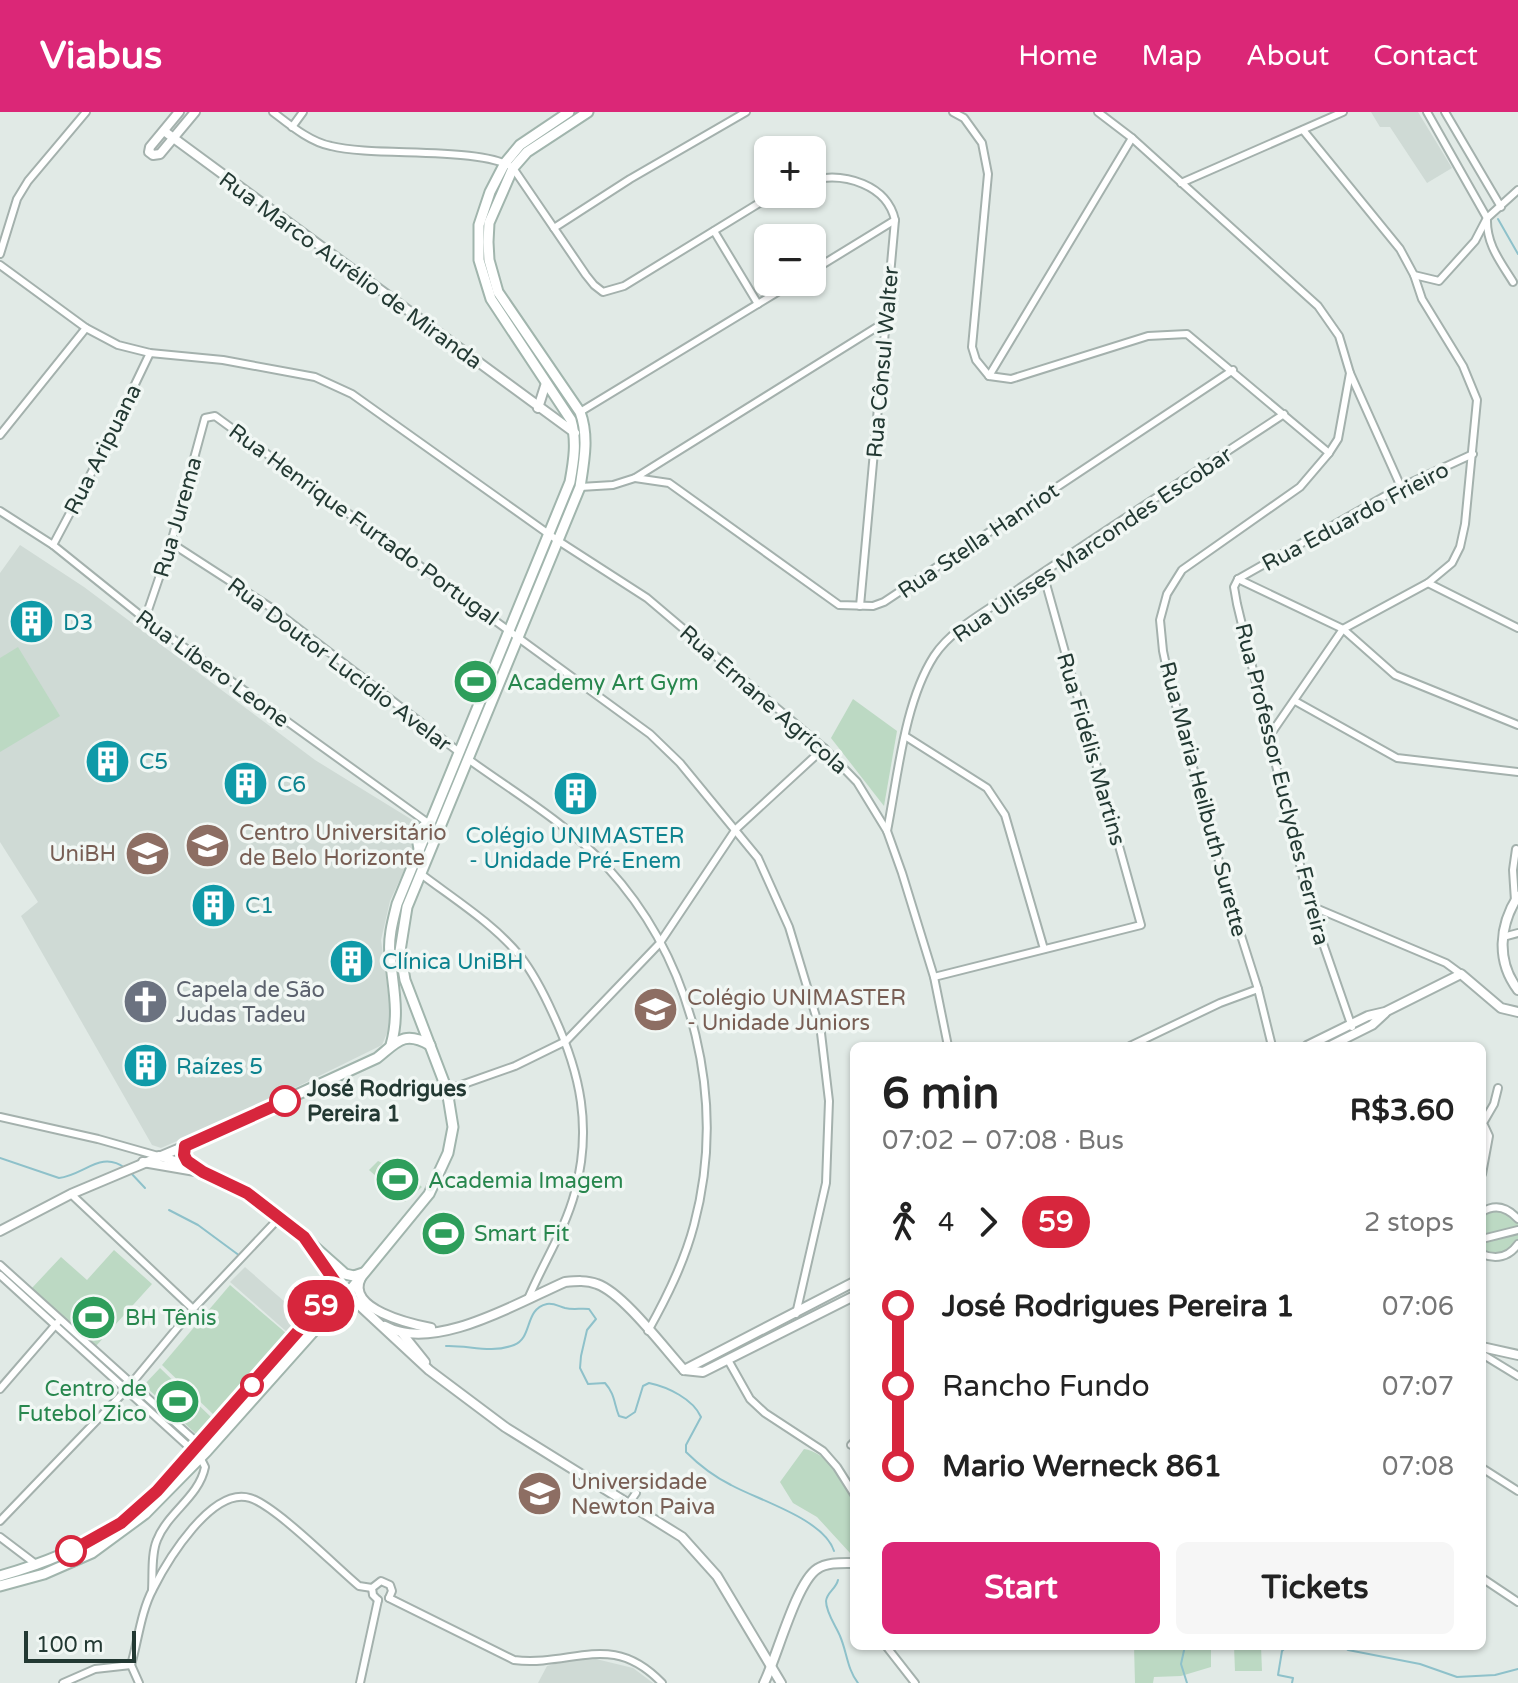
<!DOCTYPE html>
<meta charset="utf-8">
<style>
body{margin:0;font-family:"Varela Round",sans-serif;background:#f6f6f6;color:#222;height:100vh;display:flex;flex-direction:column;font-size:30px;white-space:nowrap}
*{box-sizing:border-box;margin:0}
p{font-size:26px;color:#767676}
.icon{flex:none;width:44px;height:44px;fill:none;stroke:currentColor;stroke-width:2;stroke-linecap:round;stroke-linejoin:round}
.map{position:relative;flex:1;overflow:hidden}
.sheet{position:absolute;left:850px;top:930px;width:636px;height:608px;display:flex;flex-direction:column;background:#fff;border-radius:12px;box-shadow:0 2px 6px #0004}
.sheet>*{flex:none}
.badge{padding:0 16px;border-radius:26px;font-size:28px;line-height:52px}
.controls{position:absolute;left:754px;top:24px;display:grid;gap:16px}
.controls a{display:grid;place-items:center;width:72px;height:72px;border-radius:12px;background:#fff;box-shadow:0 2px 6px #0004;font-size:40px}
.scale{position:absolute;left:24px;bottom:20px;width:112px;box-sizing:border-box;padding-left:8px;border:4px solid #233933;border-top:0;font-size:22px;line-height:28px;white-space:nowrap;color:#233933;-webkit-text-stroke:6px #f1f7f4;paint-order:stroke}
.map>.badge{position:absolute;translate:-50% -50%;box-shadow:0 0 0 4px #fff}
.legs{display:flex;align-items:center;gap:12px;height:88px;padding:0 32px;font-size:26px}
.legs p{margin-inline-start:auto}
.overview{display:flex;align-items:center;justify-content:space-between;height:136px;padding:0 32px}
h1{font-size:44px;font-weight:800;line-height:60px}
.cta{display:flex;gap:16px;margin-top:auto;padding:16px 32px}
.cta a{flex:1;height:92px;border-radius:12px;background:#db2777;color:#fff;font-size:32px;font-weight:800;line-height:92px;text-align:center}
.cta a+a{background:#f6f6f6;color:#222}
ul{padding:0 32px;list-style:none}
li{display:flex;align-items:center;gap:28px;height:80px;font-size:30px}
li i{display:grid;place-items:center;width:12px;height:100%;margin:0 10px;background:currentColor}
li i::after{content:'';width:20px;height:20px;margin:-10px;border:6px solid;border-radius:50%;background:#fff}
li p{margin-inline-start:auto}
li:first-child i{background:linear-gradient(#0000 50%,currentColor 0)}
li:last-child i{background:linear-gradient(currentColor 50%,#0000 0)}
header{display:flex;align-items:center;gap:48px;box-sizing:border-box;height:112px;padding:0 40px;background:#db2777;color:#fff}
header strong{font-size:38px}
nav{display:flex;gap:44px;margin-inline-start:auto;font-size:28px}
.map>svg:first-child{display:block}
</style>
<header>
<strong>Viabus</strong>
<nav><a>Home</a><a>Map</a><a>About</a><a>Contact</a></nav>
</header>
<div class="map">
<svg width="1518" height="1571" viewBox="0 0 1518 1571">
<rect width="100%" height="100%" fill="#e1eae6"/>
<g fill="#cfdad5">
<polygon points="1371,0 1418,0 1452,56 1427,71 1390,15 1380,15"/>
<polygon points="20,433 84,475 315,648 414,709 415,735 390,789 381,828 392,909 382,933 262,992 161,1036 152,1033 21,804 38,790 0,730 0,461"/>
<polygon points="245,1155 301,1204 287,1220 230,1170"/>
<polygon points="596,1547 633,1556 653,1571 538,1571 547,1554 573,1548"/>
</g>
<g fill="#bcd9c3">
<polygon points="18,535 60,604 0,640 0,546"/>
<polygon points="853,587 897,619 884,694 831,626"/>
<polygon points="378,1049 406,1062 422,1075 405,1090 369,1058"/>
<polygon points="1499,1095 1518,1107 1518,1132 1503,1145 1482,1142 1482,1100"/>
<polygon points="114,1138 152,1172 96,1234 32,1176 61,1145 87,1168"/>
<polygon points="230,1173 287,1222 215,1304 162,1253"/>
<polygon points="160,1256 212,1306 196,1322 144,1273"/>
<path d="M804,1337C825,1340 851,1369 854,1390C856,1406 854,1424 854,1441H850L817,1405L793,1391L780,1370Z"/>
<polygon points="1134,1534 1211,1534 1211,1555 1181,1564 1154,1565 1153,1571 1135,1571"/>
<polygon points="1234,1534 1261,1534 1262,1559 1235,1559"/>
</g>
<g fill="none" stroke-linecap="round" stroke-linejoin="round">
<g stroke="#8ec1ca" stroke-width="2">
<polyline points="1498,107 1518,142"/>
<path d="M0,1046L59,1066C84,1063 101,1038 125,1056"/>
<polyline points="130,1060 145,1076"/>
<polyline points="169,1098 198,1113 240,1144"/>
<path d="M446,1234C469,1233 490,1242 514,1233C533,1226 524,1197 547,1192C554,1191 558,1194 565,1196C573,1198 581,1196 589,1197L596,1207L587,1218L581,1244L580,1256L588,1272L605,1271C615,1282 614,1292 619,1304L626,1306L635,1300L643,1274L649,1271C668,1275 693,1287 701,1305L686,1333V1340C699,1353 715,1365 731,1373C758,1388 824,1407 834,1439"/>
<path d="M838,1468C836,1477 827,1480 826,1489C826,1501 836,1514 840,1524C847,1540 847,1557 858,1571"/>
<polyline points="1185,1534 1181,1552 1187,1571"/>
<polyline points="1287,1534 1282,1539 1278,1563 1293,1566 1292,1571"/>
<polyline points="1343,1534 1348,1538 1420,1552 1457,1565 1495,1563 1518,1557"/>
</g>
<defs>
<g id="minor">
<path d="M273,0C290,13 310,30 331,34C374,45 483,34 513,56L586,163L594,173L603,180L624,174L774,82"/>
<polyline points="953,0 964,6 982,31 988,62 972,235 976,248 989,264 1011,267 1148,224 1187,222 1329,341"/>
<polyline points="1098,0 1132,26 1318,194 1339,224 1350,261 1338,327 1329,341 1300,375 1182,458 1167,482 1160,508 1163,539 1170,572 1230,789 1258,877 1272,934"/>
<path d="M1427,0L1487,106C1486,132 1500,149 1513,170"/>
<polyline points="1445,0 1501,95"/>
<polyline points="292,15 303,0"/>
<path d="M812,68C845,60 887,73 895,108L860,494"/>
<polyline points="1181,71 1343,0"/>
<polyline points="554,116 630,67 746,0"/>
<polyline points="714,119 758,192"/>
<polyline points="0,142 17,87 28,69 86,0"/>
<polyline points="0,153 86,216 118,233 150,241 223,248 315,265 352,282 557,428 647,486 824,636 857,670 887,719 902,761 934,865 948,934"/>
<polyline points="812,159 895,108"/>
<polyline points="1414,163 1439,169 1475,129 1487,106 1518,78"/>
<polyline points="1350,261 1401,375"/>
<polyline points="989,264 1132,26"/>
<polyline points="580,300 794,170"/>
<polyline points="0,323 86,216"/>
<polyline points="635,366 669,371 839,493 873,494 884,490 1233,258"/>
<polyline points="580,375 613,373 635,366 885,210"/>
<polyline points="0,399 53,433 145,507 428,711"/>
<polyline points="171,431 273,497 459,640"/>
<polyline points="53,433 104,337 150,241"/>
<polyline points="1238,467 1234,475 1237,492 1310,794 1352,915"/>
<polyline points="1238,467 1343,517 1395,563 1518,613"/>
<polyline points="1238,467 1401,375 1473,342"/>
<polyline points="1428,471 1518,516"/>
<polyline points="145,507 171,431 205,306 215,304 650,622 680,651 758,746 789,815 821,921 829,989 826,1071 796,1202"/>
<polyline points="1295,589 1397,646 1518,660"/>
<polyline points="905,624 987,676 1005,703 1044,837"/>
<polyline points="1268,626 1343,517 1428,471 1452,451 1460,435 1465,412 1477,288 1463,254 1422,187 1414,163 1400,137 1303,18"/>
<path d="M468,647C515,681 568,712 607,755C694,850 727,989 694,1113C684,1151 667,1185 648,1219"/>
<path d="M887,719C898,664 904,591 934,544C953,515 992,496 1020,476C1107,417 1196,360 1284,302"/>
<path d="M421,762C454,787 494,812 520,844C534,862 544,882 553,902C581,962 592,1016 575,1080C565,1118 543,1151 528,1187"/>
<polyline points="1515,789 1513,758 1516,737"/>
<polyline points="1311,794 1446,851 1461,862"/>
<polyline points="1503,825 1518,821"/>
<polyline points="934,865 1141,813 1043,461"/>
<polyline points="1130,934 1220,891 1258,877"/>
<polyline points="447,978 515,954 566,929 659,832 736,717 824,636"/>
<polyline points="0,1005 98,1027 158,1044"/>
<polyline points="1482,1062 1489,1024 1483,1011 1494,992 1498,976"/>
<polyline points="71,1082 193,1197"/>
<path d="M1482,1100C1496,1091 1508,1096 1518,1107"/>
<polyline points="1482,1127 1518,1118"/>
<path d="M1482,1142C1496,1148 1509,1145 1518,1132"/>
<polyline points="0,1153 201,1334"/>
<path d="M0,1163L200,1345L205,1355C199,1385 168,1400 157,1428C151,1442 153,1463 152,1478"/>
<polyline points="1482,1242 1518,1264"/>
<polyline points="728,1248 750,1287 765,1301 823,1339 837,1355 854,1382"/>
<polyline points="0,1277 58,1210"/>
<polyline points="851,1333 854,1330"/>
<polyline points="1482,1356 1518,1379"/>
<polyline points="629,1391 636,1381"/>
<polyline points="0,1409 126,1278 193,1197 279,1106"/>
<polyline points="0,1425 37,1453"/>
<polyline points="1482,1466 1518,1490"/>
<path d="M389,1486L514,1548C574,1555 611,1518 662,1571"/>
<polyline points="378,1488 373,1483 372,1476 381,1469 390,1473 392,1479 389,1486"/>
<polyline points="886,1534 915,1571"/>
<path d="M131,1553C138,1529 141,1499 153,1477C167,1449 212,1374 250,1386C276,1394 335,1454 359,1474L372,1476"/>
<polyline points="131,1553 139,1571"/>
<polyline points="63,1571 95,1557 131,1553"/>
<polyline points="360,1571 378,1488"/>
</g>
<g id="tertiary">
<polyline points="179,0 150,35 149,40 153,43 160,42 195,0"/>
<polyline points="164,19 575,321"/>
<polyline points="538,296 546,271"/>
<path d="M1518,784C1499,814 1496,849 1518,878"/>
<polyline points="1307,934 1368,904 1385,900 1461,862 1501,896 1518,900"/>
<polyline points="1330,934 1372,913 1385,901"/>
<polyline points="159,1044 188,1053"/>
<polyline points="143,1050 201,1060"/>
<polyline points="0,1119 71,1082 185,1034"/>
<path d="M361,1166C345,1197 411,1212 431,1216"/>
<polyline points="345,1180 429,1258 505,1315 682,1425 717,1464 781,1571"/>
<path d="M385,1214C434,1241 519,1190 565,1170C576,1169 587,1168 597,1172C623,1181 664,1236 684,1258"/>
<polyline points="401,1220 425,1250"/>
<polyline points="1482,1235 1518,1243"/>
<polyline points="684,1258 854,1170"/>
<polyline points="684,1258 703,1260 854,1184"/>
<path d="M764,1571C777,1545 796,1471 817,1457C827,1450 842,1451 854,1451"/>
</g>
<g id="secondary">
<polyline points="419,737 416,720 428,711"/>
<path d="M391,933C400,901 393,876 390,843C388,826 393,808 397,792L570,370C574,348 577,329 571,308L491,187L479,148V113L490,80L505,51L520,33L569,0"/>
<path d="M363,1161L354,1164L345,1162C315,1135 284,1106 249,1083C230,1070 206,1066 189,1050C183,1045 184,1041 185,1034L377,946C397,930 404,918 430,933"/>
<path d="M0,1464C42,1452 81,1437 118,1413C147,1393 169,1365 193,1340C243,1287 290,1229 338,1174L304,1125"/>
<path d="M0,1474L44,1462L92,1441L145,1402L207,1339L347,1182L429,1082L448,1041L453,1015L447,978L405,868L400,839L407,795L580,375C584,349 589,324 580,300L498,180L489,148L488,130L489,111L513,56L527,40L588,0"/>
</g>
</defs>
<use href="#minor" stroke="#a4b1ad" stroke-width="10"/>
<use href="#tertiary" stroke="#a4b1ad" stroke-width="12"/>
<use href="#secondary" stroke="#a1b5ad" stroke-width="13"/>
<use href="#minor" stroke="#fff" stroke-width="6"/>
<use href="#tertiary" stroke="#fff" stroke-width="8"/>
<use href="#secondary" stroke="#fff" stroke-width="9"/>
</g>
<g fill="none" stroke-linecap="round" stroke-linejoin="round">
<defs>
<polyline id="line-1" points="71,1439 121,1411 157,1379 338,1174 304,1125 247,1081 203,1060 187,1049 184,1043 185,1034 285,989"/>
</defs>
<use href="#line-1" stroke="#fff" stroke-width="18"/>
<use href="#line-1" stroke="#d7263d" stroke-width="12"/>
</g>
<defs>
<symbol id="building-disc" viewBox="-11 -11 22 22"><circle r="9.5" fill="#0f9aa8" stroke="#f1f7f4"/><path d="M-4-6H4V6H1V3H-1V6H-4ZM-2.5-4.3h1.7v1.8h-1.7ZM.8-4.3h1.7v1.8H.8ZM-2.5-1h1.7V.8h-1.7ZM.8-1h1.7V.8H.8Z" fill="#fff"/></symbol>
<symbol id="stadium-disc" viewBox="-11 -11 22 22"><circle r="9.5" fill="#2e9e5b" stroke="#f1f7f4"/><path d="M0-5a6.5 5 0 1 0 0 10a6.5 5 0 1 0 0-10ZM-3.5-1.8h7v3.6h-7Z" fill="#fff"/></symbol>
<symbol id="university-disc" viewBox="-11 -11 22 22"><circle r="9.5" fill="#8d6e63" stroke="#f1f7f4"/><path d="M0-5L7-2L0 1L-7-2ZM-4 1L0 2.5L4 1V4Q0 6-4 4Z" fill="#fff"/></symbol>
<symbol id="church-disc" viewBox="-11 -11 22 22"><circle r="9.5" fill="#6b7280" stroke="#f1f7f4"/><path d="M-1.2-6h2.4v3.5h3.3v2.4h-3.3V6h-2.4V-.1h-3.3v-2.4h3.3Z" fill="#fff"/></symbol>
<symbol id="school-disc" viewBox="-11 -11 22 22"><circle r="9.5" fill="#8d6e63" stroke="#f1f7f4"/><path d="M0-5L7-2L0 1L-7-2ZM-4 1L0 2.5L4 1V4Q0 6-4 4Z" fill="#fff"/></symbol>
</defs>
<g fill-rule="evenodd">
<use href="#building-disc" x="6" y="484" width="51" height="51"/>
<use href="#stadium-disc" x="450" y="544" width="51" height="51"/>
<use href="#building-disc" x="82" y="624" width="51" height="51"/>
<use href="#building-disc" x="220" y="646" width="51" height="51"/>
<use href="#building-disc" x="550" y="656" width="51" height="51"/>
<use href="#university-disc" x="182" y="708" width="51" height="51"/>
<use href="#university-disc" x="122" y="716" width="51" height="51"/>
<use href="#building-disc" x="188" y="768" width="51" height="51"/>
<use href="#building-disc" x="326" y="824" width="51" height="51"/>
<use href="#church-disc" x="120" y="864" width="51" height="51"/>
<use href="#school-disc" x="630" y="872" width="51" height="51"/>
<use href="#building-disc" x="120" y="928" width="51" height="51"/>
<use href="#stadium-disc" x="372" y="1042" width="51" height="51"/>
<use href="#stadium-disc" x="418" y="1096" width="51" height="51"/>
<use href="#stadium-disc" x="68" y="1180" width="51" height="51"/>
<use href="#stadium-disc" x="152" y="1264" width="51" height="51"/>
<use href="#university-disc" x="514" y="1356" width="51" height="51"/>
</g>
<g fill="#fff" stroke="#d7263d" stroke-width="4">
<circle cx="285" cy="989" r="14"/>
<circle cx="252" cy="1273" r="10"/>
<circle cx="71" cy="1439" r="14"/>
</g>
<g text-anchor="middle" stroke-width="7" stroke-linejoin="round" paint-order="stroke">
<g font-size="22" fill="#233933" stroke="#f1f7f4">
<text transform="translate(351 158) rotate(36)" y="8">Rua Marco Aurélio de Miranda</text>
<text transform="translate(882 250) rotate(-85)" y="8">Rua Cônsul Walter</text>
<text transform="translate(102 337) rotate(-63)" y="8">Rua Aripuana</text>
<text transform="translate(1355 404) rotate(-28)" y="8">Rua Eduardo Frieiro</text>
<text transform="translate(177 405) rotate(-74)" y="8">Rua Jurema</text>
<text transform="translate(364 412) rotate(36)" y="8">Rua Henrique Furtado Portugal</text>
<text transform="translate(978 428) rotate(-34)" y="8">Rua Stella Hanriot</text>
<text transform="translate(1092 432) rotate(-34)" y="8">Rua Ulisses Marcondes Escobar</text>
<text transform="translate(340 552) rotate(37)" y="8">Rua Doutor Lucídio Avelar</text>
<text transform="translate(213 556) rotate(36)" y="8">Rua Líbero Leone</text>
<text transform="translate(764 587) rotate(41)" y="8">Rua Ernane Agrícola</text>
<text transform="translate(1092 637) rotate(74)" y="8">Rua Fidélis Martins</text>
<text transform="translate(1283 672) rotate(76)" y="8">Rua Professor Euclydes Ferreira</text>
<text transform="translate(1204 687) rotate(75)" y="8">Rua Maria Heilbuth Surette</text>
</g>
<g font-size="22" fill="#0d838f" stroke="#f1f7f4" text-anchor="start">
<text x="63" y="518">D3</text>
<text x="139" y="657">C5</text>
<text x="277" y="680">C6</text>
<text x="575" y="731" text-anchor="middle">Colégio UNIMASTER<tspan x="575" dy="25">- Unidade Pré-Enem</tspan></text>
<text x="245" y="801">C1</text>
<text x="382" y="857">Clínica UniBH</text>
<text x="176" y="962">Raízes 5</text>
</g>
<g font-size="22" fill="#27864d" stroke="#f1f7f4" text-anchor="start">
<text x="507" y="578">Academy Art Gym</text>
<text x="428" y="1076">Academia Imagem</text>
<text x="474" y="1129">Smart Fit</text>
<text x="125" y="1213">BH Tênis</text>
<text x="147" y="1284" text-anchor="end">Centro de<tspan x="147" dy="25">Futebol Zico</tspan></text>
</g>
<g font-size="22" fill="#785e54" stroke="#f1f7f4" text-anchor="start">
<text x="239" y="728">Centro Universitário<tspan x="239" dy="25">de Belo Horizonte</tspan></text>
<text x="116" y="749" text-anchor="end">UniBH</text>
<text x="687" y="893">Colégio UNIMASTER<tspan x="687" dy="25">- Unidade Juniors</tspan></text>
<text x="571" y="1377">Universidade<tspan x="571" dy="25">Newton Paiva</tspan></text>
</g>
<g font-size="22" fill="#5b616d" stroke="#f1f7f4" text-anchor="start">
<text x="176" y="885">Capela de São<tspan x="176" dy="25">Judas Tadeu</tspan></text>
</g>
<g font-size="22" font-weight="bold" fill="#233933" stroke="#f1f7f4" text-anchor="start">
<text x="307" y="984">José Rodrigues<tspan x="307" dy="25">Pereira 1</tspan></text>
</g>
</g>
</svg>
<div class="controls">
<a>+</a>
<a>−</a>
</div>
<div class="scale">100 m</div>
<b class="badge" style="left:321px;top:1194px;background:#d7263d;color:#fff">59</b>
<section class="sheet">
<div class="overview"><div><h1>6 min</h1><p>07:02 – 07:08 · Bus</p></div><b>R$3.60</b></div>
<div class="legs"><svg class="icon" aria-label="walk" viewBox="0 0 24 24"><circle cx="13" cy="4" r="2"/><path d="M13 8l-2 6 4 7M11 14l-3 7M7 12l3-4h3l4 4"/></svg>4<svg class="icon" aria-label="forward" viewBox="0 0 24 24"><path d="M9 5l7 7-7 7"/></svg><b class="badge" style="background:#d7263d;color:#fff">59</b><p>2 stops</p></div>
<ul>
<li><i style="color:#d7263d"></i><b>José Rodrigues Pereira 1</b><p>07:06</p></li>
<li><i style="color:#d7263d"></i><span>Rancho Fundo</span><p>07:07</p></li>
<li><i style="color:#d7263d"></i><b>Mario Werneck 861</b><p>07:08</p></li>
</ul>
<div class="cta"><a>Start</a><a>Tickets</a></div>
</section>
</div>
